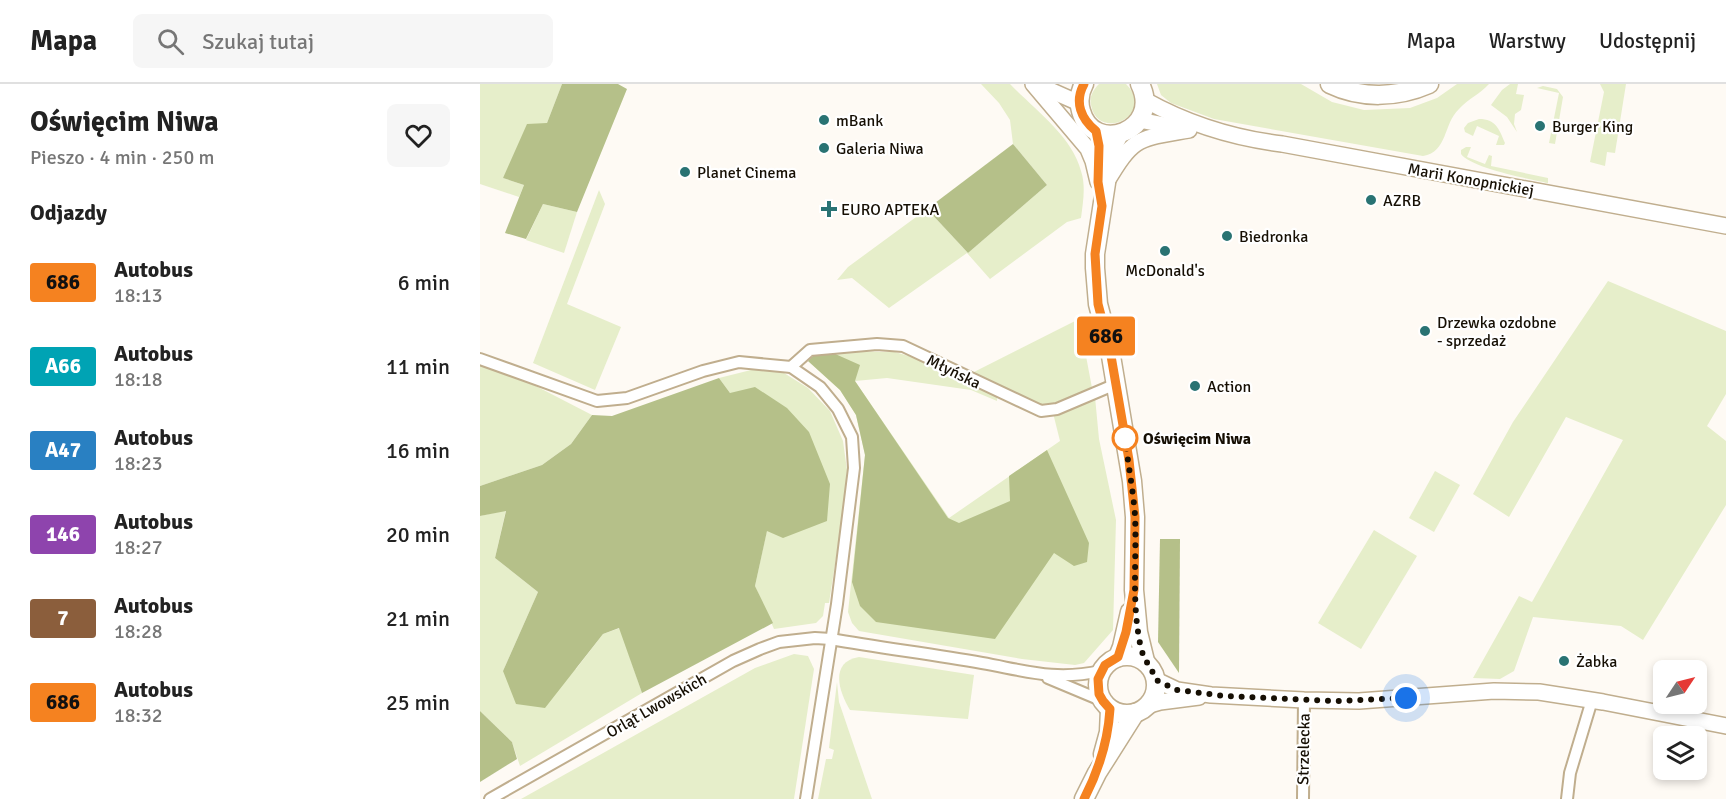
<!DOCTYPE html>
<html lang="pl">
<meta charset="utf-8">
<style>
body{margin:0;font-family:Signika,sans-serif;background:#f6f6f6;color:#222;height:100vh;display:flex;flex-direction:column;font-size:22px;white-space:nowrap}
*{box-sizing:border-box;margin:0}
p{font-size:20px;color:#767676}
.icon{flex:none;width:33px;height:33px;fill:none;stroke:currentColor;stroke-width:2;stroke-linecap:round;stroke-linejoin:round}
.map{position:relative;flex:1;overflow:hidden}
.sheet{display:flex;flex-direction:column;background:#fff;width:480px}
.sheet>*{flex:none}
.badge{padding:0 12px;border-radius:4px;font-size:21px;line-height:39px}
.needle{width:39px;rotate:55deg}
.tools{position:absolute;left:1173px;top:576px;display:grid;gap:12px}
.tools a{display:grid;place-items:center;width:54px;height:54px;border-radius:9px;background:#fff;box-shadow:0 3px 9px #0003;font-size:30px}
.you{position:absolute;width:30px;height:30px;margin:-15px;border:4px solid #fff;border-radius:50%;background:#1a73e8;box-shadow:0 0 0 9px #1a73e833}
.map>.badge{position:absolute;translate:-50% -50%;box-shadow:0 0 0 3px #fff}
h2{padding:0 30px;font-size:22px;line-height:54px}
.round{display:grid;place-items:center;flex:none;width:63px;height:63px;border-radius:9px;background:#f6f6f6}
.overview{display:flex;align-items:center;justify-content:space-between;height:102px;padding:0 30px}
h1{font-size:28px;font-weight:700;line-height:45px}
ul{padding:0;list-style:none}
li{display:flex;align-items:center;gap:18px;height:84px;padding:0 30px}
li div{flex:1}
li b{display:block;font-size:22px}
li em{font-style:normal}
li .badge{min-width:66px;font-weight:700;text-align:center}
header{display:flex;align-items:center;gap:36px;box-sizing:border-box;height:84px;padding:0 30px;background:#fff;border-bottom:2px solid #e0e0e0}
header strong{font-size:28px}
nav{display:flex;gap:33px;margin-inline-start:auto;font-size:21px}
.search{width:420px;height:54px;background:#f6f6f6;display:flex;align-items:center;gap:15px;box-sizing:border-box;padding:0 21px;border-radius:9px;color:#767676;font-size:22px}
main{display:flex;flex:1;min-height:0}
.map>svg:first-child{display:block}
</style>
<header>
<strong>Mapa</strong>
<div class="search"><svg class="icon" aria-label="search" viewBox="0 0 24 24"><circle cx="10" cy="10" r="6"/><path d="M15 15l6 6"/></svg>Szukaj tutaj</div>
<nav><a>Mapa</a><a>Warstwy</a><a>Udostępnij</a></nav>
</header>
<main>
<section class="sheet">
<div class="overview"><div><h1>Oświęcim Niwa</h1><p>Pieszo · 4 min · 250 m</p></div><a class="round"><svg class="icon" aria-label="heart" viewBox="0 0 24 24"><path d="M12 20l-8-8c-3-5 5-10 8-4 3-6 11-1 8 4z"/></svg></a></div>
<h2>Odjazdy</h2>
<ul>
<li><span class="badge" style="background:#f58220;color:#111">686</span><div><b>Autobus</b><p>18:13</p></div><em>6 min</em></li>
<li><span class="badge" style="background:#00a3b4;color:#fff">A66</span><div><b>Autobus</b><p>18:18</p></div><em>11 min</em></li>
<li><span class="badge" style="background:#2980c2;color:#fff">A47</span><div><b>Autobus</b><p>18:23</p></div><em>16 min</em></li>
<li><span class="badge" style="background:#8e44ad;color:#fff">146</span><div><b>Autobus</b><p>18:27</p></div><em>20 min</em></li>
<li><span class="badge" style="background:#8b5e3c;color:#fff">7</span><div><b>Autobus</b><p>18:28</p></div><em>21 min</em></li>
<li><span class="badge" style="background:#f58220;color:#111">686</span><div><b>Autobus</b><p>18:32</p></div><em>25 min</em></li>
</ul>
</section>
<div class="map">
<svg width="1246" height="715" viewBox="0 0 1246 715">
<rect width="100%" height="100%" fill="#fefaf4"/>
<g fill="#e6eeca">
<polygon points="0,0 82,0 67,39 23,94 44,101 39,113 0,100"/>
<path d="M501,0H530C554,25 592,52 601,87C606,102 603,118 601,134L587,138L510,195L487,169L409,224L372,194L357,196L368,183L447,125L488,169L567,101L533,60L530,36L519,19Z"/>
<path d="M619,0H646C677,31 618,59 611,21C609,13 613,6 619,0Z"/>
<path d="M677,0H821L852,18L884,26L930,24L957,14L977,0H1009C1000,10 988,15 979,25C963,40 968,68 943,72L734,35L691,19L681,11Z"/>
<polygon points="1030,0 1038,0 1036,10 1044,11 1041,26 1035,30 1034,40 1037,48 1027,33 1011,21 1022,6"/>
<polygon points="1120,0 1146,0 1135,69 1127,68 1125,82 1110,78 1124,8"/>
<polygon points="1063,2 1077,5 1083,13 1075,60 1069,59 1079,9 1057,4"/>
<path d="M999,35C1016,35 1019,45 1025,59L1024,61H1016L1019,52L997,42L993,52L985,48L984,44L988,39Z"/>
<path d="M986,63H991L987,73L1005,80L1009,71L1012,72L1011,82L1068,94V99C1049,95 991,84 981,70V66Z"/>
<polygon points="119,106 125,120 87,220 141,243 115,306 53,279"/>
<polygon points="63,120 97,128 84,169 46,156"/>
<polygon points="1128,197 1246,247 1246,310 1227,342 1246,357 1246,421 1163,556 1141,542 1053,533 1034,587 1020,595 993,594 1039,512 1052,518 1143,356 1086,333 1029,433 993,410 1033,338"/>
<polygon points="599,235 612,304 574,319 555,321 492,289"/>
<path d="M415,268L432,273L517,313V317L491,306L407,294L375,297L469,434L580,357L573,329L615,313L619,355L636,436L633,546L604,579L595,581L542,575L379,547L372,539L368,528L385,371L376,331L360,306L328,277C343,263 393,268 415,268Z"/>
<polygon points="0,281 50,299 112,331 91,360 62,381 0,402"/>
<polygon points="275,285 304,289 328,304 350,327 363,357 367,386 364,422 349,519 345,519 343,532 336,539 294,545 275,502 287,446 250,309 239,294"/>
<polygon points="955,387 980,401 954,448 929,434"/>
<polygon points="26,426 15,474 58,508 23,587 96,585 123,550 140,544 162,609 40,682 32,658 0,627 0,432"/>
<polygon points="894,446 937,472 881,565 838,539"/>
<polygon points="314,570 328,572 334,585 314,715 41,715 275,584"/>
<path d="M379,573L494,591L488,635L370,626C359,608 349,578 379,573Z"/>
<polygon points="357,598 359,618 392,715 338,715 346,675 352,675 354,666 349,664"/>
</g>
<g fill="#b5c089">
<polygon points="82,0 138,0 147,5 97,128 63,120 46,155 25,149 44,101 23,94 47,40 67,39"/>
<polygon points="533,60 567,101 488,169 447,125"/>
<polygon points="353,269 380,281 375,297 468,434 479,439 530,417 529,392 567,366 609,459 607,478 594,482 574,469 515,555 396,538 380,522 372,498 385,371 376,331 360,306 328,277 334,271"/>
<polygon points="239,294 250,309 275,303 307,324 329,348 350,400 347,437 303,454 287,447 275,502 293,539 162,609 139,544 123,550 65,624 36,620 23,587 58,508 15,474 26,427 0,432 0,402 62,381 91,360 112,331 132,332"/>
<polygon points="680,455 700,455 699,589 678,558"/>
<polygon points="0,627 32,658 37,675 0,698"/>
</g>
<g fill="none" stroke-linecap="round" stroke-linejoin="round">
<defs>
<g id="street">
<polyline points="0,275 117,317 147,314 223,287 259,278 311,283 340,303 358,325 372,353 374,384 357,520 326,715"/>
<polyline points="311,283 330,266 397,260 423,262 561,327 577,325 636,300"/>
<polyline points="568,594 623,617"/>
<path d="M10,715L253,577L280,565L299,558L335,554L351,555C401,564 452,570 502,579C547,587 575,597 621,587"/>
<polyline points="823,715 824,616"/>
<polyline points="1087,715 1090,689 1112,616"/>
</g>
<g id="secondary">
<polyline points="553,0 608,65 613,77 618,98"/>
<polyline points="556,0 599,19"/>
<path d="M665,16C708,40 753,54 802,60L1246,142"/>
<polyline points="659,36 700,44"/>
<path d="M626,99C654,52 657,55 709,46"/>
<polyline points="676,596 697,606 731,611 824,616 879,617 1014,607 1059,608 1123,618 1246,642"/>
<polyline points="666,622 680,618 719,613"/>
</g>
<g id="primary">
<path d="M604,0C599,9 598,17 601,27C613,72 683,47 660,0"/>
<path d="M850,0C881,15 917,14 949,0"/>
<polyline points="639,50 628,72 626,99 615,170 615,184 618,220 630,266 652,397 655,433 654,506 658,548 665,577"/>
<circle cx="647" cy="601" r="29"/>
<polyline points="638,573 642,563 650,528"/>
<polyline points="623,670 629,648 630,625"/>
<polyline points="604,715 617,689 655,629"/>
</g>
</defs>
<use href="#street" stroke="#c0ae8e" stroke-width="14"/>
<use href="#secondary" stroke="#c0ae8e" stroke-width="18"/>
<use href="#primary" stroke="#c0ae8e" stroke-width="21"/>
<use href="#street" stroke="#fff" stroke-width="10"/>
<use href="#secondary" stroke="#fff" stroke-width="15"/>
<use href="#primary" stroke="#fff" stroke-width="18"/>
</g>
<g fill="none" stroke-linecap="round" stroke-linejoin="round">
<defs>
<path id="line" d="M604,715C619,686 628,657 630,625L623,617L619,610L618,595L625,581L638,573L646,548L654,506L655,433L649,376L630,266L618,220L615,170L622,122L618,98L619,62L616,47C601,35 594,18 604,0"/>
</defs>
<use href="#line" stroke="#fff" stroke-width="14"/>
<use href="#line" stroke="#f58220" stroke-width="9"/>
<path stroke="#160f04" stroke-width="6" stroke-dasharray="0 10.8" d="M645,354C648,380 653,405 655,431C657,476 651,520 661,564C664,577 672,584 676,596L697,606L745,612L856,617L926,614"/>
</g>
<g fill="#297373" stroke="#fff" stroke-width="2">
<circle cx="344" cy="36" r="6"/>
<circle cx="1060" cy="42" r="6"/>
<circle cx="344" cy="64" r="6"/>
<circle cx="205" cy="88" r="6"/>
<circle cx="891" cy="116" r="6"/>
<path d="M346 116h6v6h6v6h-6v6h-6v-6h-6v-6h6z"/>
<circle cx="747" cy="152" r="6"/>
<circle cx="685" cy="167" r="6"/>
<circle cx="945" cy="247" r="6"/>
<circle cx="715" cy="302" r="6"/>
<circle cx="1084" cy="577" r="6"/>
</g>
<circle fill="#fff" stroke="#f58220" stroke-width="3" cx="645" cy="354" r="12"/>
<g text-anchor="middle" stroke-width="4.5" stroke-linejoin="round" paint-order="stroke">
<g font-size="16" fill="#160f04" stroke="#fff" text-anchor="start">
<text x="356" y="42">mBank</text>
<text x="1072" y="48">Burger King</text>
<text x="356" y="70">Galeria Niwa</text>
<text x="217" y="94">Planet Cinema</text>
<text x="903" y="122">AZRB</text>
<text x="361" y="131">EURO APTEKA</text>
<text x="759" y="158">Biedronka</text>
<text x="685" y="192" text-anchor="middle">McDonald's</text>
<text x="957" y="244">Drzewka ozdobne<tspan x="957" dy="18">- sprzedaż</tspan></text>
<text x="727" y="308">Action</text>
<text x="1096" y="583">Żabka</text>
</g>
<g font-size="16" fill="#160f04" stroke="#fff">
<text transform="translate(991 95) rotate(10)" y="6">Marii Konopnickiej</text>
<text transform="translate(474 287) rotate(26)" y="6">Młyńska</text>
<text transform="translate(176 621) rotate(-30)" y="6">Orląt Lwowskich</text>
<text transform="translate(823 665) rotate(-89)" y="6">Strzelecka</text>
</g>
<g font-size="16" font-weight="bold" fill="#160f04" stroke="#fff" text-anchor="start">
<text x="663" y="360">Oświęcim Niwa</text>
</g>
</g>
</svg>
<div class="tools">
<a><svg class="needle" viewBox="-14 -14 28 28"><path d="M0-13l5 13h-10z" fill="#e53935"/><path d="M0 13l5-13h-10z" fill="#767676"/></svg></a>
<a><svg class="icon" aria-label="layers" viewBox="0 0 24 24"><path d="M12 4l9 5-9 5-9-5zM3 14l9 5 9-5"/></svg></a>
</div>
<div class="you" style="left:926px;top:614px"></div>
<b class="badge" style="left:626px;top:252px;background:#f58220;color:#111">686</b>
</div>
</main>
